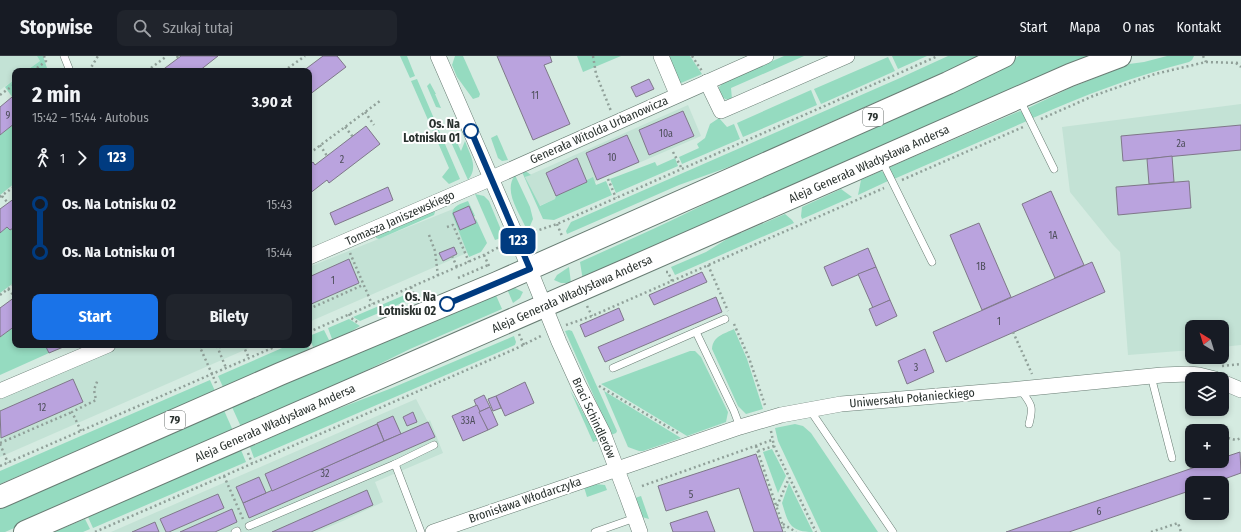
<!DOCTYPE html>
<html lang="pl">
<meta charset="utf-8">
<style>
body{margin:0;font-family:"Fira Sans Condensed",sans-serif;background:#20242c;color:#f1f3f6;height:100vh;display:flex;flex-direction:column;font-size:15px;white-space:nowrap}
*{box-sizing:border-box;margin:0}
p{font-size:13px;color:#9ea1a6}
.icon{flex:none;width:22px;height:22px;fill:none;stroke:currentColor;stroke-width:2;stroke-linecap:round;stroke-linejoin:round}
.map{position:relative;flex:1;overflow:hidden}
.panel{position:absolute;left:12px;top:12px;width:300px;height:280px;display:flex;flex-direction:column;background:#171b24;border-radius:8px;box-shadow:0 2px 6px #0003}
.panel>*{flex:none}
.badge{padding:0 8px;border-radius:6px;font-size:14px;line-height:26px}
.needle{width:26px;rotate:322deg}
.tools{position:absolute;left:1185px;top:264px;display:grid;gap:8px}
.tools a{display:grid;place-items:center;width:44px;height:44px;border-radius:8px;background:#171b24;box-shadow:0 2px 6px #0003;font-size:20px}
.map>.badge{position:absolute;translate:-50% -50%;box-shadow:0 0 0 2px #fff}
.legs{display:flex;align-items:center;gap:6px;height:44px;padding:0 20px;font-size:13px}
.legs p{margin-inline-start:auto}
.headline{display:flex;align-items:center;justify-content:space-between;height:68px;padding:0 20px}
h1{font-size:22px;font-weight:700;line-height:30px}
.action{display:flex;gap:8px;margin-top:auto;padding:8px 20px}
.action a{flex:1;height:46px;border-radius:8px;background:#1a73e8;color:#fff;font-size:16px;font-weight:700;line-height:46px;text-align:center}
.action a+a{background:#20242c;color:#f1f3f6}
ul{padding:0 20px;list-style:none}
li{display:flex;align-items:center;gap:14px;height:48px;font-size:15px}
li i{display:grid;place-items:center;width:6px;height:100%;margin:0 5px;background:currentColor}
li i::after{content:'';width:10px;height:10px;margin:-5px;border:3px solid;border-radius:50%;background:#171b24}
li p{margin-inline-start:auto}
li:first-child i{background:linear-gradient(#0000 50%,currentColor 0)}
li:last-child i{background:linear-gradient(currentColor 50%,#0000 0)}
header{display:flex;align-items:center;gap:24px;box-sizing:border-box;height:56px;padding:0 20px;background:#171b24;border-bottom:1px solid #363941}
header strong{font-size:19px}
nav{display:flex;gap:22px;margin-inline-start:auto;font-size:14px}
.search{width:280px;height:36px;background:#20242c;display:flex;align-items:center;gap:10px;box-sizing:border-box;padding:0 14px;border-radius:8px;color:#9ea1a6;font-size:15px}
.map>svg:first-child{display:block}
</style>
<header>
<strong>Stopwise</strong>
<div class="search"><svg class="icon" aria-label="search" viewBox="0 0 24 24"><circle cx="10" cy="10" r="6"/><path d="M15 15l6 6"/></svg>Szukaj tutaj</div>
<nav><a>Start</a><a>Mapa</a><a>O nas</a><a>Kontakt</a></nav>
</header>
<div class="map">
<svg width="1241" height="476" viewBox="0 0 1241 476">
<rect width="100%" height="100%" fill="#d5ebe1"/>
<g fill="#c3e2d5">
<polygon points="0,0 37,0 40,5 26,15 15,15 15,23 0,34"/>
<polygon points="1241,48 1241,289 1222,291 1222,271 1192,271 1192,294 1128,299 1120,196 1113,189 1070,136 1062,71"/>
<polygon points="688,49 701,80 539,150 525,121"/>
<polygon points="468,147 480,174 469,196 309,266 309,211"/>
<polygon points="122,289 256,289 0,401 0,342"/>
<polygon points="416,343 428,366 430,364 443,397 375,426 383,446 345,464 317,476 111,476"/>
</g>
<g fill="#95dbc0">
<polygon points="37,0 43,0 48,15 26,15 40,5"/>
<polygon points="400,0 407,0 415,20 410,22"/>
<polygon points="455,0 463,0 480,38 479,41 473,43 457,21 452,9"/>
<polygon points="577,0 621,0 583,16"/>
<polygon points="664,0 690,0 702,18 681,27 679,26"/>
<path d="M784,0H804L731,32L732,43C726,45 723,42 720,38L719,31L724,26Z"/>
<polygon points="892,0 927,0 898,13"/>
<polygon points="948,0 978,0 977,2 796,81 797,84 762,99 679,129 567,178 566,175 571,166 900,22"/>
<path d="M1019,0H1095L583,225L580,206C638,180 695,155 751,124L991,15Z"/>
<path d="M1167,0H1194L1192,4L1189,6C1134,20 1085,39 1033,62L1028,52L1070,32L1128,9L1129,8L1144,6Z"/>
<polygon points="888,1 895,15 821,48 814,33"/>
<polygon points="15,23 15,45 5,31"/>
<polygon points="417,23 460,123 449,128 442,121 449,112 411,25"/>
<polygon points="430,27 436,38 435,38 441,52 436,51 427,30"/>
<polygon points="811,34 817,49 743,81 737,67"/>
<polygon points="1020,55 1023,57 1027,65 894,123 890,114 890,111"/>
<polygon points="719,62 727,71 734,68 740,83 682,108 679,101 699,92 697,88 705,82 710,68"/>
<polygon points="15,67 15,127 0,139 0,79"/>
<polygon points="497,79 498,81 508,104 502,105 498,102 491,82"/>
<path d="M454,80L461,95L465,85C470,99 479,111 468,124L451,86Z"/>
<polygon points="675,102 678,110 616,137 610,123 655,106 657,110"/>
<polygon points="881,115 884,117 888,125 858,139 861,124"/>
<polygon points="522,116 527,116 531,119 525,121 540,150 555,143 556,140 587,126 587,124 593,121 596,129 606,125 612,139 554,164 543,163"/>
<path d="M515,119L530,151L533,163L530,170L526,172C519,156 503,135 515,119Z"/>
<polygon points="841,133 852,141 802,163 801,160 802,151"/>
<polygon points="475,138 484,140 489,145 504,181 495,184"/>
<path d="M468,145L475,160L473,161L469,150L453,157L460,174L476,167L475,164L476,163L487,187L481,196L469,201L452,158C453,149 461,148 468,145Z"/>
<polygon points="434,155 435,156 434,159 379,183 376,182 376,179"/>
<polygon points="785,158 792,164 794,167 675,219 671,211 706,196 740,175 741,177"/>
<polygon points="7,171 10,174 15,171 15,226 0,237 0,177"/>
<polygon points="569,211 571,227 561,227 554,224 557,219"/>
<polygon points="515,232 523,236 520,242 513,247 507,233"/>
<polygon points="495,237 502,253 410,293 292,351 242,373 231,349"/>
<polygon points="407,238 409,244 360,265 353,261"/>
<polygon points="349,263 360,270 337,284 321,291 320,289 313,291 309,280 324,274 329,284 332,283 328,272"/>
<polygon points="15,270 15,289 45,289 49,297 0,319 0,281"/>
<path d="M734,273L747,303L763,353L746,358L738,350L712,293C713,280 724,278 734,273Z"/>
<polygon points="569,274 572,275 617,375 616,377 611,379 565,275"/>
<polygon points="514,280 516,286 515,289 254,402 250,391 281,377 280,375 392,332"/>
<polygon points="289,289 308,289 310,293 223,331 218,320"/>
<polygon points="690,295 695,295 701,301 728,356 726,366 687,380 601,328"/>
<polygon points="210,324 215,335 0,428 0,415"/>
<polygon points="570,334 599,384 593,386"/>
<polygon points="604,335 681,382 643,395 639,395 628,391"/>
<polygon points="223,352 234,377 5,476 0,476 0,449"/>
<polygon points="795,368 803,370 811,377 878,476 821,476 778,385 775,372"/>
<polygon points="772,393 786,420 778,437 763,396"/>
<polygon points="241,394 246,406 93,472 88,461"/>
<path d="M789,427L813,476C789,476 788,466 782,447Z"/>
<polygon points="595,428 605,429 607,434 587,441 584,431"/>
<polygon points="641,440 649,463 642,461 635,442"/>
<polygon points="85,463 90,473 83,476 54,476"/>
</g>
<g fill="#baa3de" stroke="#7f7889">
<polygon points="181,0 218,0 199,15 161,15"/>
<polygon points="323,0 337,0 346,11 309,39 309,15 303,15"/>
<polygon points="497,0 550,0 552,6 544,9 570,68 533,84"/>
<polygon points="649,23 654,33 636,41 631,31"/>
<polygon points="12,41 15,45 15,67 0,79 0,51"/>
<polygon points="683,55 694,80 649,99 639,74"/>
<polygon points="1241,69 1241,94 1123,105 1121,80"/>
<polygon points="366,70 380,88 329,127 327,124 309,138 309,109 313,106 315,109"/>
<polygon points="627,79 639,106 597,124 586,97"/>
<polygon points="1172,100 1174,126 1149,128 1147,103"/>
<polygon points="577,102 587,126 556,140 546,117"/>
<polygon points="1189,125 1191,152 1118,159 1116,131"/>
<polygon points="388,131 393,144 335,169 330,157"/>
<polygon points="1051,135 1084,209 1055,222 1022,148"/>
<polygon points="15,142 15,171 10,174 7,171 0,177 0,153"/>
<polygon points="469,150 476,167 460,174 453,157"/>
<polygon points="979,167 1011,241 982,254 950,179"/>
<polygon points="454,191 457,198 443,205 439,197"/>
<polygon points="868,192 876,211 832,230 824,211"/>
<polygon points="349,203 359,227 309,249 309,221"/>
<polygon points="1092,206 1105,236 946,306 933,276"/>
<polygon points="876,211 890,244 873,252 858,218"/>
<polygon points="702,216 707,226 654,249 649,239"/>
<polygon points="15,241 15,270 0,281 0,252"/>
<polygon points="716,241 722,256 605,306 598,291"/>
<polygon points="890,244 897,260 876,270 869,253"/>
<polygon points="619,252 624,264 585,281 580,269"/>
<polygon points="45,289 68,289 49,297"/>
<polygon points="925,293 934,316 907,328 898,305"/>
<polygon points="73,323 83,346 1,382 0,355"/>
<polygon points="525,326 534,347 505,360 496,340"/>
<polygon points="484,339 490,351 479,356 474,344"/>
<polygon points="496,340 501,352 493,355 488,343"/>
<polygon points="477,349 488,374 463,385 452,360"/>
<polygon points="490,351 498,369 488,374 479,356"/>
<polygon points="413,356 417,366 407,370 403,361"/>
<polygon points="393,360 401,378 384,385 377,367"/>
<polygon points="428,366 435,381 249,462 243,447"/>
<polygon points="377,368 384,385 272,435 265,418"/>
<polygon points="1240,396 1241,417 1213,427 1192,427 1192,434 1069,476 1006,476 1213,405 1222,405 1222,402"/>
<polygon points="756,398 783,476 754,476 739,432 666,455 658,430"/>
<polygon points="259,421 266,437 243,447 236,431"/>
<polygon points="367,434 373,449 311,476 272,476"/>
<polygon points="218,438 224,452 169,476 166,476 160,463"/>
<polygon points="232,453 237,466 215,476 180,476"/>
<polygon points="707,455 715,476 673,476 670,467"/>
<polygon points="155,466 159,476 132,476"/>
</g>
<g fill="none" stroke-linecap="round" stroke-linejoin="round">
<defs>
<g id="lane">
<polyline points="64,0 70,15"/>
<polyline points="1020,44 1054,113"/>
<polyline points="882,105 932,206"/>
<polyline points="696,276 734,355 740,371"/>
<polyline points="613,312 725,263"/>
<polyline points="1151,320 1172,402"/>
<path d="M1020,333C1031,348 1034,349 1029,368"/>
<polyline points="810,354 893,476"/>
<polyline points="395,408 434,389"/>
<polyline points="249,470 395,408 421,476"/>
<polyline points="235,476 237,475"/>
<polyline points="595,476 635,462"/>
</g>
<g id="street">
<polyline points="438,0 514,175 559,286 579,330 603,377 627,440 640,476"/>
<polyline points="661,0 677,38"/>
<polyline points="707,26 721,55 847,0"/>
<polyline points="309,201 492,122 766,0"/>
<polyline points="1222,326 1241,334"/>
<polyline points="0,335 108,289"/>
<polyline points="433,476 740,371 781,359 841,348 1020,333 1162,319 1188,318 1199,319 1215,323"/>
</g>
<g id="primary">
<polyline points="0,441 280,318 497,227 948,27 1004,0"/>
<polyline points="25,476 631,212 1070,19 1120,0"/>
</g>
</defs>
<use href="#lane" stroke="#687c73" stroke-width="8"/>
<use href="#street" stroke="#687c73" stroke-width="16"/>
<use href="#primary" stroke="#687c73" stroke-width="24"/>
<g stroke="#90a099" stroke-width="2.5" stroke-dasharray="2 3" stroke-linecap="butt">
<polyline points="177,0 178,2"/>
<polyline points="593,0 596,18 611,55"/>
<polyline points="692,0 702,15"/>
<polyline points="1203,0 1206,6"/>
<polyline points="1236,7 1241,11"/>
<polyline points="33,15 46,5 44,0"/>
<polyline points="89,15 98,0"/>
<polyline points="147,15 167,0"/>
<polyline points="284,15 305,0"/>
<polyline points="0,39 15,28"/>
<polyline points="365,56 374,69"/>
<polyline points="1041,63 1093,40 1155,18 1206,6 1241,7"/>
<polyline points="345,71 353,81"/>
<polyline points="320,89 327,100"/>
<polyline points="309,96 314,94 380,45"/>
<polyline points="673,96 682,113"/>
<polyline points="608,123 616,142"/>
<polyline points="902,124 1023,71"/>
<polyline points="2,140 8,147"/>
<polyline points="0,141 15,130"/>
<polyline points="557,168 562,180"/>
<polyline points="447,171 453,169 469,206"/>
<polyline points="530,177 557,168 938,0"/>
<polyline points="429,179 435,195 438,220"/>
<polyline points="350,197 372,248"/>
<polyline points="484,199 489,210"/>
<polyline points="452,200 457,211"/>
<polyline points="708,209 728,255"/>
<polyline points="666,216 668,216 672,225"/>
<polyline points="458,222 488,209"/>
<polyline points="411,231 416,243"/>
<polyline points="8,233 15,241"/>
<polyline points="0,239 15,228"/>
<polyline points="587,250 592,260"/>
<polyline points="309,253 363,229"/>
<polyline points="349,258 351,262 357,266"/>
<polyline points="734,268 749,302 765,349"/>
<polyline points="566,269 592,260 884,132"/>
<polyline points="309,276 484,199 505,188"/>
<polyline points="1013,276 1032,318"/>
<polyline points="519,278 524,289"/>
<polyline points="199,289 216,327"/>
<polyline points="243,289 249,302"/>
<polyline points="217,290 226,312"/>
<polyline points="200,291 215,289 220,291 225,289"/>
<polyline points="1222,310 1241,308"/>
<polyline points="599,330 678,377"/>
<polyline points="81,375 72,356 96,344 94,334 98,323"/>
<polyline points="771,375 774,390 816,476"/>
<polyline points="1228,382 1236,384 1241,382"/>
<polyline points="0,387 72,356"/>
<polyline points="0,388 8,407"/>
<polyline points="756,390 785,476"/>
<polyline points="758,395 774,390"/>
<polyline points="248,397 252,407"/>
<polyline points="0,410 279,289"/>
<polyline points="224,420 243,463"/>
<polyline points="642,430 772,384"/>
<polyline points="777,450 789,422"/>
<polyline points="783,468 796,476"/>
<polyline points="95,476 515,293 543,279"/>
<polyline points="1151,476 1178,467 1181,476"/>
</g>
<use href="#lane" stroke="#fff" stroke-width="7"/>
<use href="#street" stroke="#fff" stroke-width="15"/>
<use href="#primary" stroke="#fff" stroke-width="22"/>
</g>
<g fill="none" stroke-linecap="round" stroke-linejoin="round">
<defs>
<polyline id="line-1" points="447,248 530,213 471,75"/>
</defs>
<use href="#line-1" stroke="#fff" stroke-width="9"/>
<use href="#line-1" stroke="#003b80" stroke-width="6"/>
</g>
<g fill="#fff" stroke="#003b80" stroke-width="2">
<circle cx="471" cy="75" r="7"/>
<circle cx="447" cy="248" r="7"/>
</g>
<g text-anchor="middle" stroke-width="4" stroke-linejoin="round" paint-order="stroke">
<g font-size="10" fill="#4d4e5a">
<text x="535" y="43">11</text>
<text x="8" y="63">9</text>
<text x="666" y="81">10a</text>
<text x="1181" y="91">2a</text>
<text x="612" y="105">10</text>
<text x="342" y="107">2</text>
<text x="1053" y="183">1A</text>
<text x="981" y="214">1B</text>
<text x="333" y="228">1</text>
<text x="999" y="269">1</text>
<text x="916" y="315">3</text>
<text x="42" y="355">12</text>
<text x="468" y="368">33A</text>
<text x="325" y="421">32</text>
<text x="691" y="442">5</text>
<text x="1099" y="459">6</text>
</g>
<g fill="#fff" stroke="#696f6d" stroke-width="1">
<rect x="863" y="52" width="20" height="18" rx="3"/>
<rect x="165" y="355" width="20" height="18" rx="3"/>
</g>
<g font-size="11" font-weight="bold" fill="#29312e">
<text x="873" y="65">79</text>
<text x="175" y="368">79</text>
</g>
<g font-size="12" font-weight="bold" fill="#29312e" stroke="#fff" text-anchor="end">
<text x="460" y="72">Os. Na<tspan x="460" dy="14">Lotnisku 01</tspan></text>
<text x="436" y="245">Os. Na<tspan x="436" dy="14">Lotnisku 02</tspan></text>
</g>
<g font-size="12" fill="#29312e" stroke="#fff">
<text transform="translate(599 74) rotate(-24)" y="4">Generała Witolda Urbanowicza</text>
<text transform="translate(869 108) rotate(-24)" y="4">Aleja Generała Władysława Andersa</text>
<text transform="translate(400 162) rotate(-24)" y="4">Tomasza Janiszewskiego</text>
<text transform="translate(572 238) rotate(-24)" y="4">Aleja Generała Władysława Andersa</text>
<text transform="translate(912 342) rotate(-5)" y="4">Uniwersału Połanieckiego</text>
<text transform="translate(594 362) rotate(65)" y="4">Braci Schindlerów</text>
<text transform="translate(275 367) rotate(-24)" y="4">Aleja Generała Władysława Andersa</text>
<text transform="translate(525 444) rotate(-19)" y="4">Bronisława Włodarczyka</text>
</g>
</g>
</svg>
<div class="tools">
<a><svg class="needle" viewBox="-14 -14 28 28"><path d="M0-13l5 13h-10z" fill="#e53935"/><path d="M0 13l5-13h-10z" fill="#9ea1a6"/></svg></a>
<a><svg class="icon" aria-label="layers" viewBox="0 0 24 24"><path d="M12 4l9 5-9 5-9-5zM3 14l9 5 9-5"/></svg></a>
<a>+</a>
<a>−</a>
</div>
<b class="badge" style="left:518px;top:185px;background:#003b80;color:#fff">123</b>
<section class="panel">
<div class="headline"><div><h1>2 min</h1><p>15:42 – 15:44 · Autobus</p></div><b>3.90 zł</b></div>
<div class="legs"><svg class="icon" aria-label="walk" viewBox="0 0 24 24"><circle cx="13" cy="4" r="2"/><path d="M13 8l-2 6 4 7M11 14l-3 7M7 12l3-4h3l4 4"/></svg>1<svg class="icon" aria-label="forward" viewBox="0 0 24 24"><path d="M9 5l7 7-7 7"/></svg><b class="badge" style="background:#003b80;color:#fff">123</b></div>
<ul>
<li><i style="color:#003b80"></i><b>Os. Na Lotnisku 02</b><p>15:43</p></li>
<li><i style="color:#003b80"></i><b>Os. Na Lotnisku 01</b><p>15:44</p></li>
</ul>
<div class="action"><a>Start</a><a>Bilety</a></div>
</section>
</div>
